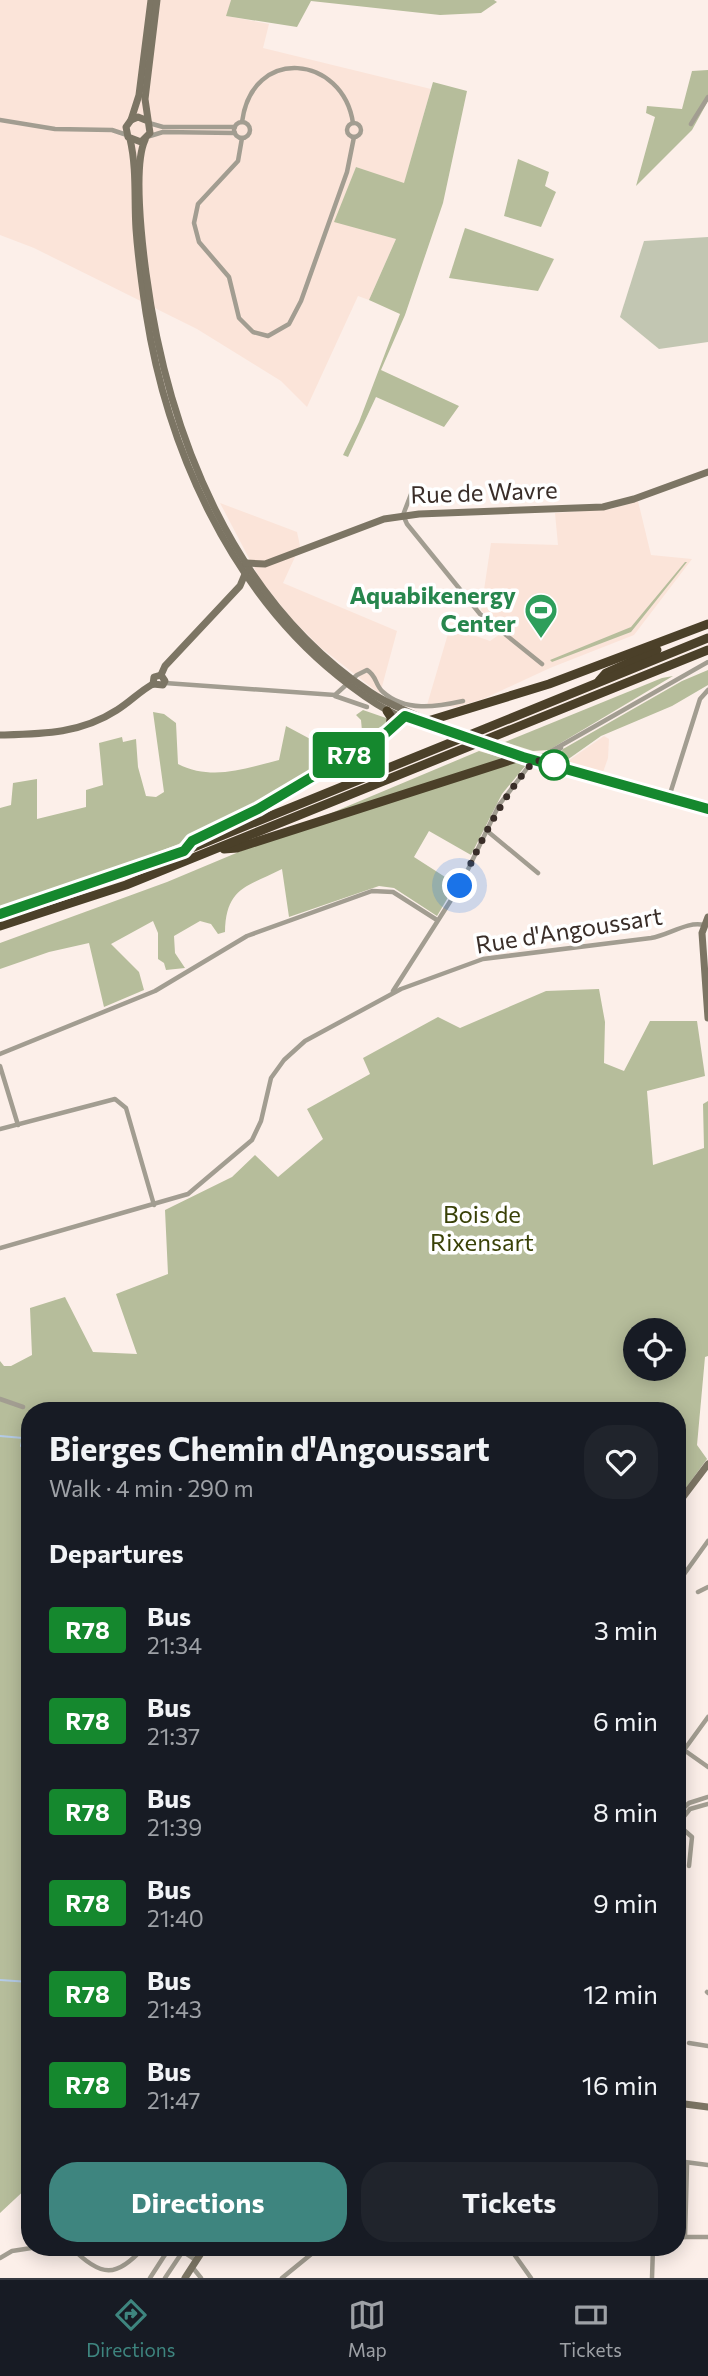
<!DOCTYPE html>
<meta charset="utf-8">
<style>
body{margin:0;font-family:Commissioner,sans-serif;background:#20242c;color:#f1f3f6;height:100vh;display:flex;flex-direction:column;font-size:26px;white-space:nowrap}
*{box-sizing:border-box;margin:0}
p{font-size:23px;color:#9ea1a6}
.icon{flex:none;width:38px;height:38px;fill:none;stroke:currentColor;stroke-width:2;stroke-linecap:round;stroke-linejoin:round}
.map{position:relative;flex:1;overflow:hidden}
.drawer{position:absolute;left:21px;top:1402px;width:665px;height:854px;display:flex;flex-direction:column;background:#171b24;border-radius:28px;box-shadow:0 4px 18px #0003}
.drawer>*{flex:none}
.badge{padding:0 14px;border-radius:5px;font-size:24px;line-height:46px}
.controls{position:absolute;left:623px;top:1318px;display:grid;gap:14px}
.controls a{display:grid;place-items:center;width:63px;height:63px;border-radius:50%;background:#171b24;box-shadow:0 4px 18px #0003;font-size:35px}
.you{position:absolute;width:35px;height:35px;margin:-18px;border:5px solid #fff;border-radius:50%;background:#1a73e8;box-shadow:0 0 0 10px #1a73e833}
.map>.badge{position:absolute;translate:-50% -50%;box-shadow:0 0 0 4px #fff}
h2{padding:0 28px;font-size:26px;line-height:63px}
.round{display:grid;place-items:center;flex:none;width:74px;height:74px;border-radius:28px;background:#20242c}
.head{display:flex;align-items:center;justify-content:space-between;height:119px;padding:0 28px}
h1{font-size:33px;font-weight:700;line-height:52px}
.primary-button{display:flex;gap:14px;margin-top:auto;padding:14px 28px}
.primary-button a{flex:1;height:80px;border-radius:28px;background:#3e857f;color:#fff;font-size:28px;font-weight:700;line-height:80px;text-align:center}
.primary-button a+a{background:#20242c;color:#f1f3f6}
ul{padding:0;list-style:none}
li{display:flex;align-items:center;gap:21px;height:91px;padding:0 28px}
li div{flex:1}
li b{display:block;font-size:26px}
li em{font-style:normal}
li .badge{min-width:77px;font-weight:700;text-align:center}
.dock{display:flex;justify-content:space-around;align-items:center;height:98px;border-top:2px solid #363941;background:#171b24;font-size:19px;color:#9ea1a6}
.dock a{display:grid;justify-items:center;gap:4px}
.dock .selected{color:#3e857f}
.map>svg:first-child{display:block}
</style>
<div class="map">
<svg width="708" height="2278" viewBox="0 0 708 2278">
<rect width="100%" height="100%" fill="#fcefe9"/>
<g fill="#fbe4d9">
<polygon points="0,0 231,0 227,16 269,24 263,48 431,89 404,184 356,167 335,221 396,239 369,300 358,296 307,407 281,381 197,329 34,248 0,235"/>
<polygon points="638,501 651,555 692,559 634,635 550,668 483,699 456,707 427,705 450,627 490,641 503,632 481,610 491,543 558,545 555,513 611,509"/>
<polygon points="220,503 297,532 300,546 283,583 397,631 380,694 320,647 291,618 260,579"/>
<polygon points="604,736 609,739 608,758 602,775 565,763"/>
</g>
<polygon fill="#c2c6b2" points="708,237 708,342 659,349 620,317 644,241"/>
<g fill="#b6bd9b" fill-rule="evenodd">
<polygon points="231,0 494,0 497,2 481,13 440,15 311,1 297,27 226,16"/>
<polygon points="708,70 708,101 692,130 636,186 655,117 646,113 647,106 682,109 692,71"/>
<polygon points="433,82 467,91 443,203 405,315 381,370 459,406 444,427 376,397 348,457 343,455 359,422 400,314 369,300 396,239 334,222 356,167 404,183"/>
<polygon points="518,159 549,172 545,186 556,192 541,227 504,216"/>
<polygon points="465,228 554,259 538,291 449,278"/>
<polygon points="685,562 687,562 631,632 552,662 550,660 631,627"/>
<polygon points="708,670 708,685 672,706 601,736 567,760 559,756 563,749 682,681"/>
<polygon points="673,676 549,750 533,751 505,742 662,678"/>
<path d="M363,710L386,718V725L381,731L206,833L131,863L0,907V808L11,805L13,783L37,779V819L86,807V790L103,785L99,743L122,737L123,742L136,739L138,767L146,796L156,797L164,792L153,712L164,714L176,723L178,764C212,781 244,769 279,760L286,726L314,741L336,747L362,731L361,720L356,715Z"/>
<path d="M479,751L526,765L502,794L471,855L429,831L414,857L456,884L437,916L394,888L379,886L289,917L282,869C247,887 226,887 225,932L218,934L211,924L200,921L174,936L175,953L185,968L166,970L164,963L158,959V933L153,921L111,944L139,972L144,990L104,1007L89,943L49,952L0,969V943L167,882Z"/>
<path d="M599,989L605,1022L604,1063L624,1071L650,1021H697L705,1076L647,1091L653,1165L704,1148L703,1104L708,1101V1356L705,1357L697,1445L707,1459L677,1500V1410H30V2172L27,2175L30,2185L0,2213V1361L4,1366H11L32,1355L30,1308L65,1297L93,1352L137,1354L116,1294L168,1274L165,1210L232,1177L255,1155L278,1177L323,1139L307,1109L370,1074L363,1058L438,1017L460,1028L546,991ZM635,1330H674V1368H635Z"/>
</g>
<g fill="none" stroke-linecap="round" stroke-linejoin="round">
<g stroke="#b4cbe7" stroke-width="2">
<polyline points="0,1436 23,1438 21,1446 30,1448"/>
<polyline points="0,1980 30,1982"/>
</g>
<g stroke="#a29d91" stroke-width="4.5">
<polyline points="0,120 55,129 112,130 127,135"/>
<path d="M242,122C252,45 343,55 353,123"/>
<circle cx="242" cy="130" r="8"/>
<polyline points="149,123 163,127 235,127"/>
<circle cx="354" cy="130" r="7"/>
<polyline points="691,124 708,97"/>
<polyline points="150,136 163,132 235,133"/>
<polyline points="242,138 238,161 198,204 194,223 199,242 229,277 239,318 253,332 268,336 289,324 301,301 347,172 354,137"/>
<polyline points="413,489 403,515 407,524 480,614 542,664"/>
<path d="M165,683L335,695L357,675L367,670C377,676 375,685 383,692C405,712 436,707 463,701"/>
<polyline points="335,696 367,707"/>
<polyline points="544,762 561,748"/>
<polyline points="669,797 700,699 708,690"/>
<polyline points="486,830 538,873"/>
<polyline points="393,991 460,886 499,805 532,762 708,662"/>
<polyline points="0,1054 155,991 247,936 372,891 393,892 437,920"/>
<polyline points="0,1066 18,1125"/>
<polyline points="0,1129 115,1099 126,1108 154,1205"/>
<path d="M0,1248L188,1194L252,1140L261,1121L271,1078L284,1060L305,1041L401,989L483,959L651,938C669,935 687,921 704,925"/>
<polyline points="0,1399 23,1407"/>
<polyline points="677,1584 708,1541"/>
<polyline points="698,1592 708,1587"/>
<polyline points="708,1717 684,1750 708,1767"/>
<polyline points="678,1754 684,1750"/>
<polyline points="677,1814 689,1803 708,1797"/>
<polyline points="677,1824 692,1837 689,1866"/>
<polyline points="677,1825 690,1809 708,1804"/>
<polyline points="707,1992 708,1993"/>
<polyline points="689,2043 708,2046"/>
<polyline points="677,2159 687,2165 685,2237"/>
<polyline points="685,2162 708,2165"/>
<polyline points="677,2237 708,2237"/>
<path d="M71,2247C101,2278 117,2278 144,2247"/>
<polyline points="176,2247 196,2260"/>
<polyline points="509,2247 531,2278"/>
<polyline points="0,2258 12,2251 38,2247"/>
<polyline points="193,2268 201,2278"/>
<polyline points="150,2278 170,2247"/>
<polyline points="165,2278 183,2251"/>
<polyline points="282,2278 320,2247"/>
<polyline points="652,2278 653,2247"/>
</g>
<g stroke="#7c7564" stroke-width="7">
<polyline points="131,120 139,95 151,0"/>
<polyline points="148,121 138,117 131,120 126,127 128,137 141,142 150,133 145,99 157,0"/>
<path d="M130,139C137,169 134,199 136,229C138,257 142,286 146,313C167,448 230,589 338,676C370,702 403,724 445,730"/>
<path d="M145,140C133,166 142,243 146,273C167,432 232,599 370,692C390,706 412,712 432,723"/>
<polyline points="246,563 265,564 384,519 419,514 603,507 634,499 708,472"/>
<polyline points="153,684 154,677 161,675 165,666 240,586 245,574"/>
<polyline points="153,684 163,685 165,681 161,675"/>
<path d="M0,735C42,734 80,734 117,710C130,702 140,691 153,684"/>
<polyline points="520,756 708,808"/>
<polyline points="708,917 702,933 708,1018"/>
<polyline points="677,1505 708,1464"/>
<polyline points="677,2103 708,2107"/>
<polyline points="185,2278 205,2247"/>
</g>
<g stroke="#4b4029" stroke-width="9">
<polyline points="599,681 606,673 657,650"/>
<polyline points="387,711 391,717 390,729"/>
<polyline points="428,721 549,684 708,624"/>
<polyline points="185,849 192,841 258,809 386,733 400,718"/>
<polyline points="224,849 237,848 523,756"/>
<polyline points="0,914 184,851 708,638"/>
<polyline points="0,926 126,885 708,650"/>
</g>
<polyline stroke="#7c7564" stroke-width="7" points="445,730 516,754"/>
</g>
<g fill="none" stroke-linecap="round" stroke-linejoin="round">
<defs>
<polyline id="line" points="0,914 184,851 192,841 258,809 386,733 405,716 523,757 708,809"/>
</defs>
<use href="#line" stroke="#fff" stroke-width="16"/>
<use href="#line" stroke="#15882e" stroke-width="10"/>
<path stroke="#392d28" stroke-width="7" stroke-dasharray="0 12.6" d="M460,886C482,840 501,797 535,760C545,762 554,765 563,767L559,763L554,765"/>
</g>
<defs>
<symbol id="stadium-pin" viewBox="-11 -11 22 30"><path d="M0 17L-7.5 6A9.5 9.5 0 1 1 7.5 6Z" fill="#2e9e5b" stroke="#fff"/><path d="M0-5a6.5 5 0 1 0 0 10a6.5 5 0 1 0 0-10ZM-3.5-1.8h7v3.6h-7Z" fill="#fff"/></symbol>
</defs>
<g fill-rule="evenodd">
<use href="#stadium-pin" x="522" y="591" width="38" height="52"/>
</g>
<circle fill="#fff" stroke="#15882e" stroke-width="3.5" cx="554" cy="765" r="14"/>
<g text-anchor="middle" stroke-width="7" stroke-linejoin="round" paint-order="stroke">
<g font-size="24" fill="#392d28" stroke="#fff">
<text transform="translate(484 493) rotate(-2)" y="8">Rue de Wavre</text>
<text transform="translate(569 931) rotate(-9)" y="8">Rue d'Angoussart</text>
</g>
<g font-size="24" font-weight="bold" fill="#27864d" stroke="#fff" text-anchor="end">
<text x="516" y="604">Aquabikenergy<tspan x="516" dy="28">Center</tspan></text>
</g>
<g font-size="24" fill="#394107" stroke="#fff">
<text x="482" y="1223">Bois de<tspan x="482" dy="28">Rixensart</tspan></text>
</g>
</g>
</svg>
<div class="controls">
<a><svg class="icon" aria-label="locate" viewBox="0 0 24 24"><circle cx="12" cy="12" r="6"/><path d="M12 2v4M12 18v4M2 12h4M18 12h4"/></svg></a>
</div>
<div class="you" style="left:460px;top:886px"></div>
<b class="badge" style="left:349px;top:755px;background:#15882e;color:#fff">R78</b>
<section class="drawer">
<div class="head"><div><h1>Bierges Chemin d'Angoussart</h1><p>Walk · 4 min · 290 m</p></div><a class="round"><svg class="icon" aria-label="heart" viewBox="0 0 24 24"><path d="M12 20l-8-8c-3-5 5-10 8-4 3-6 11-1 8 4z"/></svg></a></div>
<h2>Departures</h2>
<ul>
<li><span class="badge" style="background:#15882e;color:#fff">R78</span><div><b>Bus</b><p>21:34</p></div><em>3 min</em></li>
<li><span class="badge" style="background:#15882e;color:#fff">R78</span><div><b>Bus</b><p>21:37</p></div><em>6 min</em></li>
<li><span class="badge" style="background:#15882e;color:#fff">R78</span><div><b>Bus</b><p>21:39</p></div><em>8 min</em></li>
<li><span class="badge" style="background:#15882e;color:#fff">R78</span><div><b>Bus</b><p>21:40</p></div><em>9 min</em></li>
<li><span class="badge" style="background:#15882e;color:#fff">R78</span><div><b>Bus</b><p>21:43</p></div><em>12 min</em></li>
<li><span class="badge" style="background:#15882e;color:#fff">R78</span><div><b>Bus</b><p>21:47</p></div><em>16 min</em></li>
</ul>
<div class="primary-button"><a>Directions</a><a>Tickets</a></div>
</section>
</div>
<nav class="dock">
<a class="selected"><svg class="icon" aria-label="directions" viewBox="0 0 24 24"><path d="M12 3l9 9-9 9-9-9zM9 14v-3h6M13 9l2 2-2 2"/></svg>Directions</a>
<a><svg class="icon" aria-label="map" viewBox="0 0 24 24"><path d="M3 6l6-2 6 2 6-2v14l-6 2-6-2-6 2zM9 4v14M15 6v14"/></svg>Map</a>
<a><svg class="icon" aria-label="tickets" viewBox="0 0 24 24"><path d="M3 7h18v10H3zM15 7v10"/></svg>Tickets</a>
</nav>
